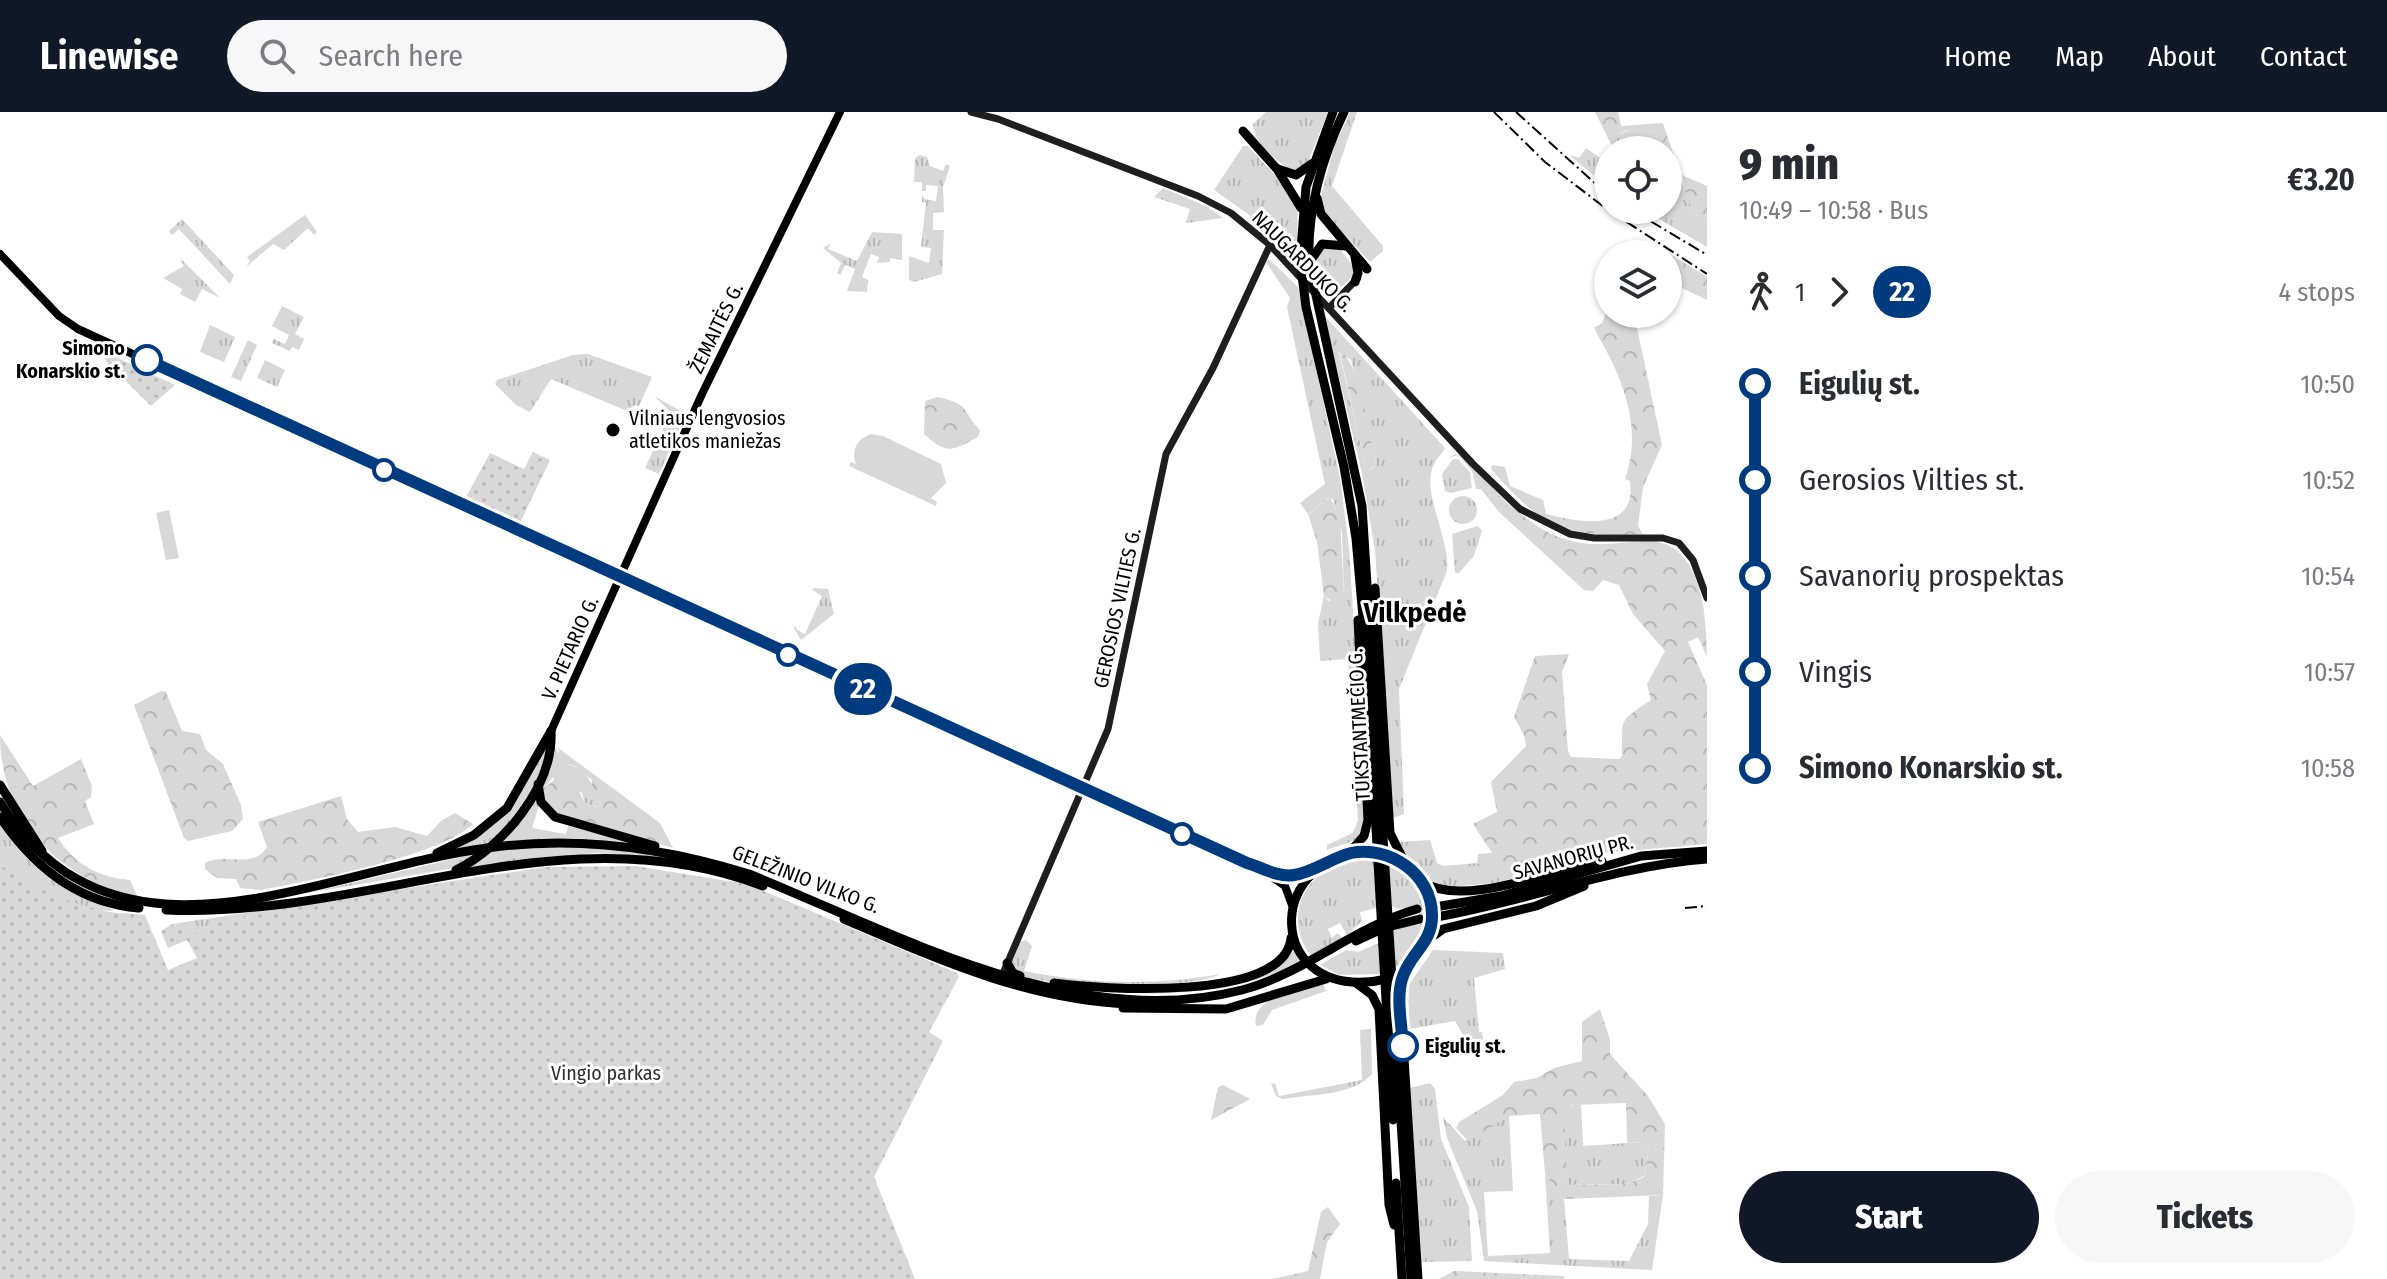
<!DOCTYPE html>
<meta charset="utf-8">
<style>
body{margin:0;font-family:"Fira Sans Condensed",sans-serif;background:#f7f7f7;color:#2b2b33;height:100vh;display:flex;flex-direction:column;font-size:30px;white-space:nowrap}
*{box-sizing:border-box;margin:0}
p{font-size:26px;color:#7c7c81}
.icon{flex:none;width:44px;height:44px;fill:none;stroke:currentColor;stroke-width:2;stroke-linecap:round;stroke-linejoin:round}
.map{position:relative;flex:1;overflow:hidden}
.sheet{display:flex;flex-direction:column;background:#fff;width:680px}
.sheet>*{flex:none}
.badge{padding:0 16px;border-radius:26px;font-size:28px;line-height:52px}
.buttons{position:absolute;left:1594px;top:24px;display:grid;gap:16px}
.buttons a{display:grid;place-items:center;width:88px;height:88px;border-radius:50%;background:#fff;box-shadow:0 2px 6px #0004;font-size:40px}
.map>.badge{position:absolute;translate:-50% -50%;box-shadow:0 0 0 4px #fff}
.legs{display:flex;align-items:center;gap:12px;height:88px;padding:0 32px;font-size:26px}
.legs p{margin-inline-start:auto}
.overview{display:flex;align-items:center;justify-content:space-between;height:136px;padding:0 32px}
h1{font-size:44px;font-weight:800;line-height:60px}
.action{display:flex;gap:16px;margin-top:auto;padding:16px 32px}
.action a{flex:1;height:92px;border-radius:48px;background:#111827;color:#fff;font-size:32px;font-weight:800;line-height:92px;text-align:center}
.action a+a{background:#f7f7f7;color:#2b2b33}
ul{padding:0 32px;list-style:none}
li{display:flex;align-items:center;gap:28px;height:96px;font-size:30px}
li i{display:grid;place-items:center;width:12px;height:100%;margin:0 10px;background:currentColor}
li i::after{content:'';width:20px;height:20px;margin:-10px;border:6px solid;border-radius:50%;background:#fff}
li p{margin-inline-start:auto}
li:first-child i{background:linear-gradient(#0000 50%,currentColor 0)}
li:last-child i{background:linear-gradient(currentColor 50%,#0000 0)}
header{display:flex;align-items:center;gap:48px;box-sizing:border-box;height:112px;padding:0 40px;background:#111827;color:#fff}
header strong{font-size:38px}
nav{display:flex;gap:44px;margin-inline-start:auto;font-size:28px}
.search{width:560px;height:72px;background:#f7f7f7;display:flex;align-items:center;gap:20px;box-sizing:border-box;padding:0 28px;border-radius:44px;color:#7c7c81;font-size:30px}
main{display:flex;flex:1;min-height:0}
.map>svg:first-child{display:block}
</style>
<header>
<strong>Linewise</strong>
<div class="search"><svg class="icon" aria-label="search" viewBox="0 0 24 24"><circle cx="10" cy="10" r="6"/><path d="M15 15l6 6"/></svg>Search here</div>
<nav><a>Home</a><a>Map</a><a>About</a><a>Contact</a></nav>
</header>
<main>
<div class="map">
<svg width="1707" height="1167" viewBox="0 0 1707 1167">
<defs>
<pattern id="grass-tufts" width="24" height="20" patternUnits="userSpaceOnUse" patternTransform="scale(2)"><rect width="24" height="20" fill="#d8d8d8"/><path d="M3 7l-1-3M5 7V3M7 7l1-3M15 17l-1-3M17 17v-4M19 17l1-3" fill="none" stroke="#b8b8b8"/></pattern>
<pattern id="forest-crowns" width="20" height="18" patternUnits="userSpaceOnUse" patternTransform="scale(2)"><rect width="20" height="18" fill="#d8d8d8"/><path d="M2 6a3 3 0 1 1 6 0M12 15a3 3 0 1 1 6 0" fill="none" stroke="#b8b8b8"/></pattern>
<pattern id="park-dots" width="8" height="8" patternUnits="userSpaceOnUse" patternTransform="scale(2)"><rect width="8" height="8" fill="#d8d8d8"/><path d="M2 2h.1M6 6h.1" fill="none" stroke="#b8b8b8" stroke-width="1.8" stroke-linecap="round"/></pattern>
</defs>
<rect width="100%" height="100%" fill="#fff"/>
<g fill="url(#grass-tufts)" fill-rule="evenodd">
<path d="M1266,0H1328L1308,50L1297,60C1279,53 1253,31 1253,12Z"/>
<polygon points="1350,0 1357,0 1332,74 1383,134 1383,139 1370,150 1324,101 1320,88 1334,35"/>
<path d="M1633,17L1642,19L1663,36L1671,35C1680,57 1684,82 1696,103L1707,106V135L1644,98H1668V38H1620L1616,29L1619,22Z"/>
<polygon points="1243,34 1248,34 1292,81 1298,94 1296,147 1265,114 1214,78"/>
<polygon points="1586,36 1600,46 1608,39 1608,75 1569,43 1579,46"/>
<polygon points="919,43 927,45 930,54 943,59 946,52 950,54 943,75 944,100 933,101 933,118 944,118 942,162 914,170 909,168 909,144 929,151 931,136 921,135 926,91 922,90 922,83 925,87 936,89 938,74 926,73 926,79 922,79 922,70 914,70 915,46"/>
<polygon points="1163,76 1206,94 1223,106 1186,111 1190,97 1154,85"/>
<polygon points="305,103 317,120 314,123 308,116 284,138 273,132 246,155 250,149 247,145"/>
<polygon points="182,107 234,163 230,172 179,117 172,123 169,119"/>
<polygon points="872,120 902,122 902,148 890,146 890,150 877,151 879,145 871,142 862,165 868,168 867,180 847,179 855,157 845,153 840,163 837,161 841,151 823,136 830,132 828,137 857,149"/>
<polygon points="1325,135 1340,137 1355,157 1353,164 1334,182 1319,171 1317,147"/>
<polygon points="179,145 220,186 202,177 195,190 180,182 182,177 163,166 184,154"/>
<path d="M1269,147L1298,175L1340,366L1349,435L1366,708C1362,732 1346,730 1327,738V733L1353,721L1358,708L1348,547L1320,549L1318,511L1324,484L1329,489L1344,484L1342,421L1333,387L1328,386L1308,402L1300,391L1325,372L1287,195L1290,186L1266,150Z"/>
<polygon points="282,194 304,205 295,222 304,227 299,238 292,235 290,239 272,231 274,227 285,232 289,223 272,214"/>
<path d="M1324,203L1445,336C1442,342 1437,346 1434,352C1420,380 1451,427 1447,459L1399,577L1404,702L1393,706L1375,438L1362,361ZM1339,240L1351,248L1376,353L1370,358L1366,356Z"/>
<polygon points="210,213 235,225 224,250 200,240"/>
<polygon points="248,228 257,233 241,269 231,265"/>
<polygon points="588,242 652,265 639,294 635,293 627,299 551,267 530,300 516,293 495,272 497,268 573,243"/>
<polygon points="265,248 285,258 277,275 257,266"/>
<polygon points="654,284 686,302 659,362 645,356 665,313 671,315 676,305"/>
<polygon points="1455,342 1462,343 1506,390 1499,400 1481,377 1476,377 1472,359 1458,343 1449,346"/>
<polygon points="1453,347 1458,347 1470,360 1472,376 1451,381 1445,379 1442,362"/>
<circle cx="1463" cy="398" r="14"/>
<polygon points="1478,414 1482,419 1474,444 1458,462 1455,460 1452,422"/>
<polygon points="814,476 828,477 834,502 801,528 794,516 795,513 797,518 805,522 822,484 812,478"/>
<path d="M546,630C548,653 516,720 491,730C479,736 462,737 449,740C506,713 521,686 546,630Z"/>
<path d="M554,635L569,653C589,656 593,677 601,693L597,695L585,691L582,681L554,664L544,676L549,695C533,679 549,653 554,635Z"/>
<polygon points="537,685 539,693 532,716 566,722 568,714 628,730 575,726 503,729"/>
<path d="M0,713C28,756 67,784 115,798C84,804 25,770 0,753Z"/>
<polygon points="1430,728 1437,751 1443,754 1568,743 1577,746 1578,751 1493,771 1441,776 1430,771 1411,754 1400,739 1399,730"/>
<polygon points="545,734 624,736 680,748 595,741 466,757 492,739"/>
<polygon points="479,741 454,756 308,781"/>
<path d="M1368,745L1374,747L1377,796L1360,800L1362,809L1347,823L1340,811L1328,817L1332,826L1337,821L1343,826L1311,844C1277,797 1315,746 1368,745Z"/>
<path d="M1388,751C1433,773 1436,829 1394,856L1392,819L1421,810L1416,794L1399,797L1391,794Z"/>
<polygon points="277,796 223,810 192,824 172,812"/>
<path d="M1026,828L1032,834L1024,859C1089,872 1155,874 1220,862C1194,878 1046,877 1019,862C1017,861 1011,854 1010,853L1020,830Z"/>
<polygon points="1379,831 1380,862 1340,863 1320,853 1346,838 1358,840"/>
<polygon points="1433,838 1503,841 1505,857 1474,866 1479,920 1482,920 1483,928 1466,928 1455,909 1409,917 1408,874"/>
<path d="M1294,839L1301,850C1248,876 1198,881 1139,882C1178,880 1268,867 1294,839Z"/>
<path d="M1323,872L1326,879L1272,898L1263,913L1256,914C1249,885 1302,875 1323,872Z"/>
<path d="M1371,917L1372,962C1353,984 1311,982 1283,987L1276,984L1271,972L1275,971L1279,984L1362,968L1360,918Z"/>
<polygon points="1430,971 1435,977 1441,1027 1469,1095 1472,1149 1422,1150 1410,976"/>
<polygon points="1581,992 1583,1034 1643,1030 1649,1037 1644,1064 1627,1072 1567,1073 1563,1003 1566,995"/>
<polygon points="1509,1004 1513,1079 1484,1080 1488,1144 1550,1141 1545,1062 1564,1087 1569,1147 1629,1149 1648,1112 1649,1084 1663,1083 1652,1158 1484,1149 1477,1099 1447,1026 1443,1005 1465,1029"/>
</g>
<g fill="url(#forest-crowns)" fill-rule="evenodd">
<path d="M1595,0H1618L1621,14L1663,11L1671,35L1658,34C1645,24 1638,11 1619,22L1616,29L1620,38H1614Z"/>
<polygon points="1682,63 1707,74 1707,106 1696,103 1687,87"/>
<polygon points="1661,136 1707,165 1707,188 1668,169 1668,142 1649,142"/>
<path d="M1608,197V202H1634L1662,333L1643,375L1638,414L1643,422C1562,425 1544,417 1491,357L1492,353L1505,355L1510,374L1543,388L1546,402C1579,410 1637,422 1630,369L1625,367C1644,312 1621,264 1594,216L1602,211Z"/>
<path d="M1339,237C1361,252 1370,326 1376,353L1369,358L1366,357Z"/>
<path d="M937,285C972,292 961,299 980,318L978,325C952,339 947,343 924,322L925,289Z"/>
<polygon points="1330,385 1340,406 1344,484 1333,490 1324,484 1317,430 1308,402"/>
<path d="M1506,390C1525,406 1545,422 1568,428C1594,436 1621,430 1647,429C1702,428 1707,505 1707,545L1698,525L1688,530L1707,573V732L1477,752L1478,742L1492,741L1473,712L1497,700L1491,670L1526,634L1524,623L1514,605L1535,544L1569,542L1562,560L1568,639L1571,645L1619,647L1622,644C1623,603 1618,611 1651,588L1647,572L1665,539L1633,502L1619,473L1603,468L1593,479L1584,478L1499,400Z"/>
<polygon points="161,579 166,580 182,619 200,622 206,638 223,652 241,693 243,707 232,719 188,729 184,726 134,593"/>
<path d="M0,623L33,674L81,647L92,674L91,685L85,689L94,712L58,726C74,752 100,766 130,768L138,786C60,768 0,706 0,623Z"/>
<polygon points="558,636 660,711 673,736 558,703 549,695 544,676 554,668 551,658 555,653 572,666 585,691 596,695 601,693 591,675 592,668 575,654 561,650"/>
<path d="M341,684L347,707L358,720L395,715L427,724L441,709L455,701L473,712C441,744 308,769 261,778L240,776L236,767L217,766L205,757V751C225,740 253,758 267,735L258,710Z"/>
<path d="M1600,897L1610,928V942L1648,984L1665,1012L1663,1083L1564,1087L1545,1062L1540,1002L1509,1004L1468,1029L1456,1016L1459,1010L1503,983L1514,970L1537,966L1554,956L1582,949V910ZM1626,991L1627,1031L1643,1030L1649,1037L1644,1065L1627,1072L1567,1073L1564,999L1572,993Z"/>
<polygon points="1223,973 1250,987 1211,1008 1218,975"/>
<polygon points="1328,1095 1340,1112 1327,1130 1320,1167 1272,1167 1308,1159 1321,1100"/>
<polygon points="1454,1159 1564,1164 1564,1167 1439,1167"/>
</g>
<g fill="url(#park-dots)">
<polygon points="109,242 175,273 151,294 105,248"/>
<polygon points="533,340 550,348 519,413 465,387 490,341 524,357"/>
<path d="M0,753C30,773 65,790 100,798C114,802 130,801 145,803L168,858L197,846L187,828L168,836L161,819L172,812L192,823L222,810L277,796L545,755L635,754L747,772L957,861L959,865L929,920L943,929L874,1065L915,1167H0Z"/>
</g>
<g fill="#d8d8d8">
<path d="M871,322L883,324L941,352L946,371L931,386L937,390L936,394L849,354L851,350L856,352C851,338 857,327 871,322Z"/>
<polygon points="169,398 179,446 166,448 156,401"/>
</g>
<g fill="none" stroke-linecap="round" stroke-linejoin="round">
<g stroke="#1e1e1e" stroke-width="7">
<polyline points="971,0 998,7 1198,84 1231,101 1270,133 1473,352 1520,397 1570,422 1594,426 1663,426 1679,431 1693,448 1707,486"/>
<polyline points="1329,196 1357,167"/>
<polyline points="1001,866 1108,617 1166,342 1213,256 1270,133"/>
</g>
<g stroke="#000" stroke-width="8">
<polyline points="0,142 59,204 78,217 1247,751 1287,763 1324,751"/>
<polyline points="551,619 702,282 840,0"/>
<polyline points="1269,763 1285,774 1292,793"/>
</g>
<g stroke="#000" stroke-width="9">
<polyline points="1333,0 1306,75 1300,148 1306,195 1344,355 1356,426 1365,528 1393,1008"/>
<path d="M1344,0C1321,48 1307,97 1309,151L1362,394L1411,1167"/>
<polyline points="1243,19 1277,57 1301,96"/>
<polyline points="1278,57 1296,63 1313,51"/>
<polyline points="1317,86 1321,102 1367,157"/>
<polyline points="1355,145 1358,161 1355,170"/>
<polyline points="1311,148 1322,132 1346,134"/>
<polyline points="1375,476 1390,721 1404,749"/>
<polyline points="538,672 541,690 555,705 655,734"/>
<polyline points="0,673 42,739"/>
<path d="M0,690C114,875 322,758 487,736C577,723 663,735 749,762C899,823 1075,921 1242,878C1305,861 1354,815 1417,797"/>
<path d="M0,705C33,754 78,791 139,796"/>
<path d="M1357,740C1453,736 1455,866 1365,870C1271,875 1266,756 1357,740Z"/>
<polyline points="437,741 474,723 507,696 551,619"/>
<polyline points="1348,742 1364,724 1368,708 1358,508"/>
<path d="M456,758C503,735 554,674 551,619"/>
<path d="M1423,770C1463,797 1556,756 1602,749"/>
<polyline points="1435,795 1501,784 1641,744 1707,739"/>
<path d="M166,798C369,807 562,697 763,774"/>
<path d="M1436,805C1528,789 1614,754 1707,747"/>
<path d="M844,807C937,847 1027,888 1130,892"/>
<polyline points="1429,827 1443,817 1536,794 1584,774"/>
<polyline points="1356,829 1384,816 1420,807"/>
<polyline points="1007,851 1013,861 1020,864"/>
<polyline points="1407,856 1400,874 1401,899 1418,1167"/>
<path d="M1054,871C1099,877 1285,891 1291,826"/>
<polyline points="1356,871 1372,883 1379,897 1389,1093 1394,1113"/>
<polyline points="1123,896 1226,897 1326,867"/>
<polyline points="1396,1071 1402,1167"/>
</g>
<g stroke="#000" stroke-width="2" stroke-dasharray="12 4 2 4" stroke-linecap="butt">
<polyline points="1494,0 1545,50 1608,98"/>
<polyline points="1516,0 1608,83"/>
<polyline points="1608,98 1707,162"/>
<polyline points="1632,98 1707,143"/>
<polyline points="1685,796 1707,794"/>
</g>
</g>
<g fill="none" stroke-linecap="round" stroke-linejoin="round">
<defs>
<path id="line-1" d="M147,248L1247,751C1261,755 1279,766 1294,763C1314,760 1331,746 1351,741C1389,733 1432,762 1432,803C1433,831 1409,842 1402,867C1396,887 1402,914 1403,934"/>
</defs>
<use href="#line-1" stroke="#fff" stroke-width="18"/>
<use href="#line-1" stroke="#003b80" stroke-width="12"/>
</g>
<g fill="#fff" stroke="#003b80" stroke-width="4">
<circle cx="147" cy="248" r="14"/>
<circle cx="384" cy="358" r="10"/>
<circle cx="788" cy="543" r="10"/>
<circle cx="1182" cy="722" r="10"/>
<circle cx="1403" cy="934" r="14"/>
</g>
<circle fill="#000" stroke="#fff" stroke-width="3" cx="613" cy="318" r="8"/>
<g text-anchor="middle" stroke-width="6" stroke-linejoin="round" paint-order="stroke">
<g font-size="20" fill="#000" stroke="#fff">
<text transform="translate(1303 149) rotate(45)" y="7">NAUGARDUKO G.</text>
<text transform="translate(716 216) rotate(-64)" y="7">ŽEMAITĖS G.</text>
<text transform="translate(1117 496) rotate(-78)" y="7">GEROSIOS VILTIES G.</text>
<text transform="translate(570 536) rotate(-66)" y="7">V. PIETARIO G.</text>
<text transform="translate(1359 613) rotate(-93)" y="7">TŪKSTANTMEČIO G.</text>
<text transform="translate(1573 745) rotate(-15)" y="7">SAVANORIŲ PR.</text>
<text transform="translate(806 767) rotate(21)" y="7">GELEŽINIO VILKO G.</text>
</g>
<g font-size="20" font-weight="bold" fill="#000" stroke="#fff" text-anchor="end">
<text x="125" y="243">Simono<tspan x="125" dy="23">Konarskio st.</tspan></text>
<text x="1425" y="941" text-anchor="start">Eigulių st.</text>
</g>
<g font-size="20" fill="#000" stroke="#fff" text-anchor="start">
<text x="629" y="313">Vilniaus lengvosios<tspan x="629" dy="23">atletikos maniežas</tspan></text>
</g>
<g font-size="20" fill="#2f2f2f" stroke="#fff">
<text x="606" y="968">Vingio parkas</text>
</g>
<g font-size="28" font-weight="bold" fill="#000" stroke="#fff">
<text x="1415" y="510">Vilkpėdė</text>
</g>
</g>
</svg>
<div class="buttons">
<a><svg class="icon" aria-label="locate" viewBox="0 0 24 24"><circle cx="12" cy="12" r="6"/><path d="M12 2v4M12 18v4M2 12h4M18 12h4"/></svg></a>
<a><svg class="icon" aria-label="layers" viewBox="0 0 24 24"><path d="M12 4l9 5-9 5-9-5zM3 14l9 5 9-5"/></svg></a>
</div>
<b class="badge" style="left:863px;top:577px;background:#003b80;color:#fff">22</b>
</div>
<section class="sheet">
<div class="overview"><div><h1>9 min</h1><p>10:49 – 10:58 · Bus</p></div><b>€3.20</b></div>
<div class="legs"><svg class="icon" aria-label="walk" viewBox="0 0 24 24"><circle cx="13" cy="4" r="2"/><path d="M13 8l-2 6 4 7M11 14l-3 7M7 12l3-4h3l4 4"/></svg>1<svg class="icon" aria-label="forward" viewBox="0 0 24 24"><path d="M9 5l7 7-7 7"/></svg><b class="badge" style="background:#003b80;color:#fff">22</b><p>4 stops</p></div>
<ul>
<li><i style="color:#003b80"></i><b>Eigulių st.</b><p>10:50</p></li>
<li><i style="color:#003b80"></i><span>Gerosios Vilties st.</span><p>10:52</p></li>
<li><i style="color:#003b80"></i><span>Savanorių prospektas</span><p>10:54</p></li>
<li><i style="color:#003b80"></i><span>Vingis</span><p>10:57</p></li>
<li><i style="color:#003b80"></i><b>Simono Konarskio st.</b><p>10:58</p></li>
</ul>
<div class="action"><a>Start</a><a>Tickets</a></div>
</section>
</main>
